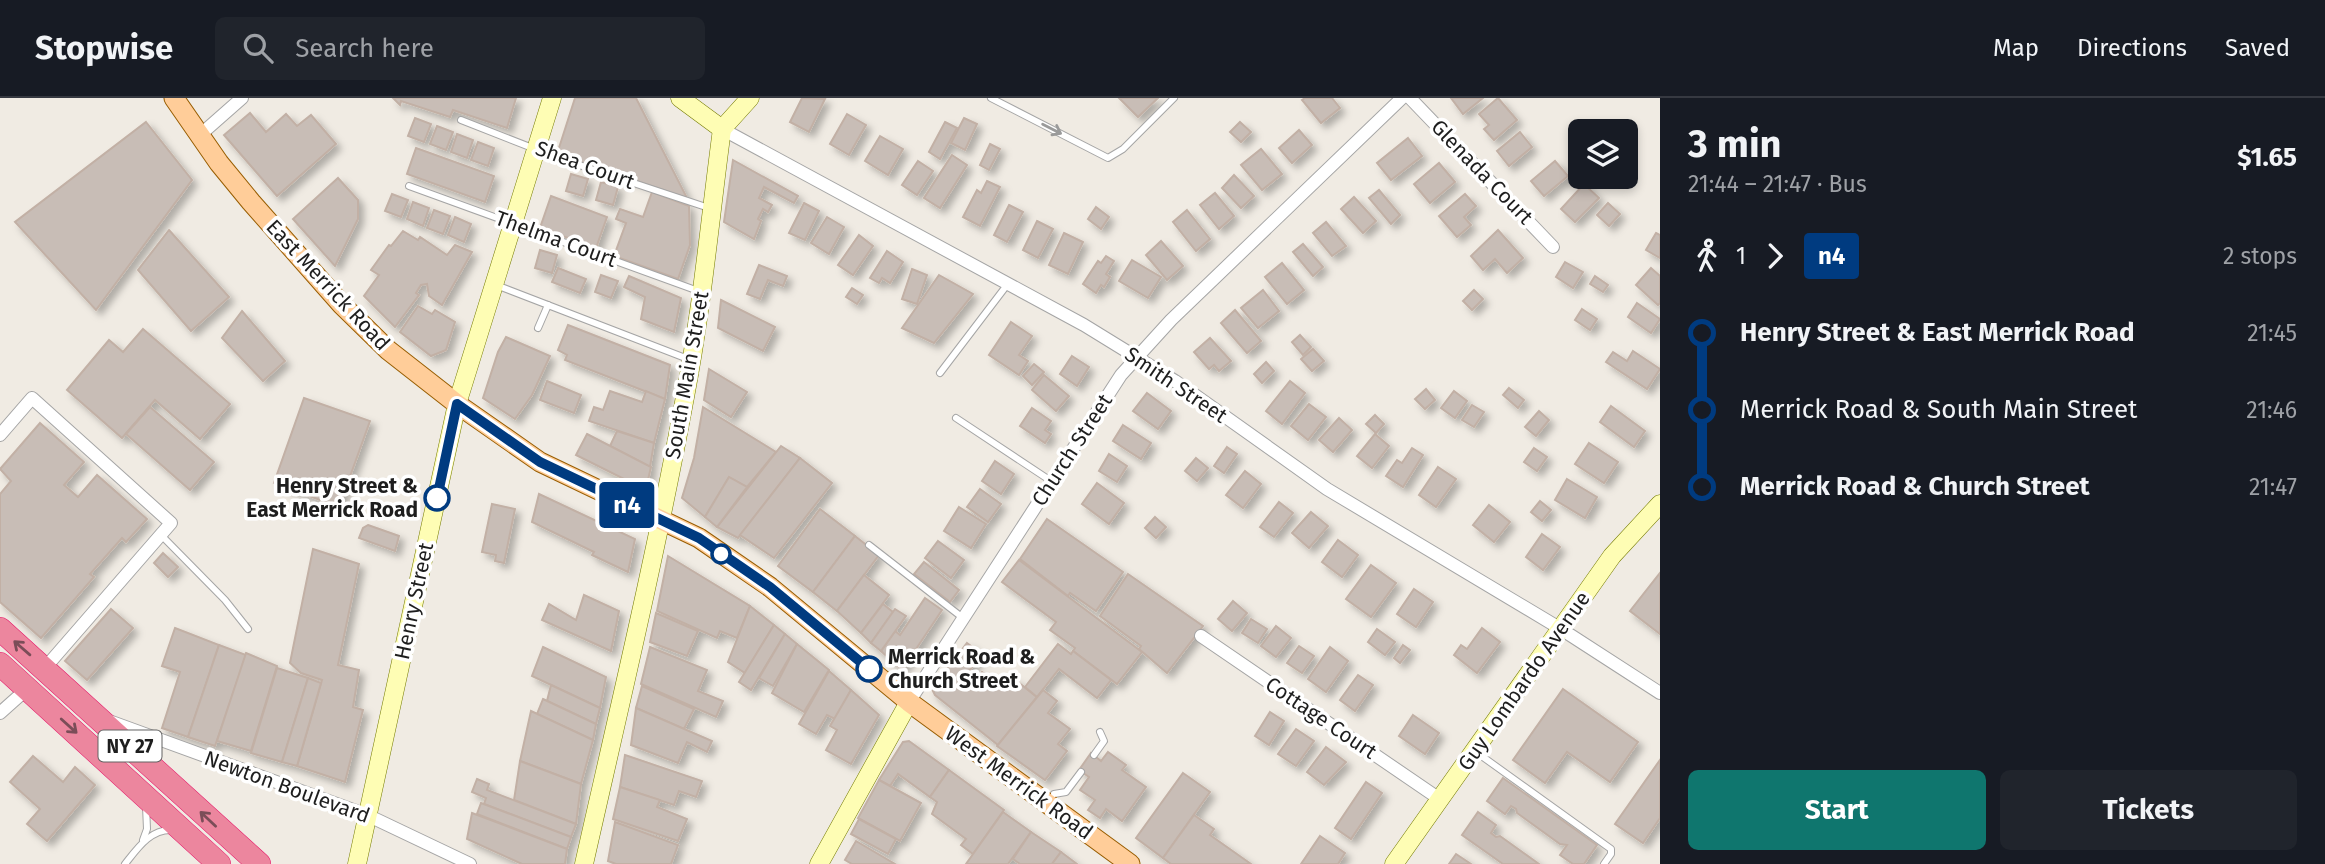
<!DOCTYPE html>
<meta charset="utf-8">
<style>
body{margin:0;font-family:"Fira Sans",sans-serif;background:#20242c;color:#f1f3f6;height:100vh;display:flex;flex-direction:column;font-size:26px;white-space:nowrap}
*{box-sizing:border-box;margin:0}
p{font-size:23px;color:#9ea1a6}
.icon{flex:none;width:38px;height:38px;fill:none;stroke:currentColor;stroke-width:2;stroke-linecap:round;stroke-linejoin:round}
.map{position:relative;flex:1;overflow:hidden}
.side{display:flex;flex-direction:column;background:#171b24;width:665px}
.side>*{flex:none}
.badge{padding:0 14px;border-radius:5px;font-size:24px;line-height:46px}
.buttons{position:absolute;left:1568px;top:21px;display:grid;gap:14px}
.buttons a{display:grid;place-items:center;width:70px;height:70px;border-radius:10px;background:#171b24;box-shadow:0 4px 10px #0003;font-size:35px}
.map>.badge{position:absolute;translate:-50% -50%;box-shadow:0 0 0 4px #fff}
.legs{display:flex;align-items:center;gap:10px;height:77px;padding:0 28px;font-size:23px}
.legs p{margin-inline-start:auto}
.overview{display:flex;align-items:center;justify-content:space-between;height:119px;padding:0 28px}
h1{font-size:38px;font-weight:700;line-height:52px}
.button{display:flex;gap:14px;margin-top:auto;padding:14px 28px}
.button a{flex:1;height:80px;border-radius:10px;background:#0f766e;color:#fff;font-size:28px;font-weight:700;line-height:80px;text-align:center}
.button a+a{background:#20242c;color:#f1f3f6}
ul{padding:0 28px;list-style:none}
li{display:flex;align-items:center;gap:24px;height:77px;font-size:26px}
li i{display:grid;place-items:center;width:10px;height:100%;margin:0 9px;background:currentColor}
li i::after{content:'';width:18px;height:18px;margin:-9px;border:5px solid;border-radius:50%;background:#171b24}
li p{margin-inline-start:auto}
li:first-child i{background:linear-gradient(#0000 50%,currentColor 0)}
li:last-child i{background:linear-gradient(currentColor 50%,#0000 0)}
header{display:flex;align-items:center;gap:42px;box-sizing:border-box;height:98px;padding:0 35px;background:#171b24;border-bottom:2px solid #363941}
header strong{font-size:33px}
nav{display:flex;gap:38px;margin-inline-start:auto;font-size:24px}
.search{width:490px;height:63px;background:#20242c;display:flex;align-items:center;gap:18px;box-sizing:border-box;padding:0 24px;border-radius:10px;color:#9ea1a6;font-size:26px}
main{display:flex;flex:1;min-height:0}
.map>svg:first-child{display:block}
</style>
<header>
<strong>Stopwise</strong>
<div class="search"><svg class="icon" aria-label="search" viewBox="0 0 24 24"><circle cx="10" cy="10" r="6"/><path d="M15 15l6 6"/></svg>Search here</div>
<nav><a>Map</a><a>Directions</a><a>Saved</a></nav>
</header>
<main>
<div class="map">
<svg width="1660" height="766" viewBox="0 0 1660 766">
<defs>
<filter id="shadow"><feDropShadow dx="5" dy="5" stdDeviation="3.5" flood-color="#0004"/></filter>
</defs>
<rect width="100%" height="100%" fill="#f0ebe3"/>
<g fill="#c8bdb6" stroke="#c2b0a5" stroke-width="2" filter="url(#shadow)">
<polygon points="393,0 516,0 507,30 453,12 450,19 401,3 400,7"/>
<polygon points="575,0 636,0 687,100 557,56"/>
<polygon points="802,0 825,1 809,34 790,24"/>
<polygon points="1119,0 1158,0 1138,19"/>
<polygon points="1305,0 1332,0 1340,10 1321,25 1302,2"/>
<polygon points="1451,0 1483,0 1463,16"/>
<polygon points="1498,0 1517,22 1494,42 1484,31 1489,27 1479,16"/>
<polygon points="250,15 266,34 286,16 297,28 311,17 336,46 277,98 224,37"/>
<polygon points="847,16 866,27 849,57 830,46"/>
<polygon points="415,20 431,26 424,44 408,38"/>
<polygon points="964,20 977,26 965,52 951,45"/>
<polygon points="146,24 192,82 96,212 15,124"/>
<polygon points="945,24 957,30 940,61 929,54"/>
<polygon points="1240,24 1251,34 1241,44 1230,34"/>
<polygon points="437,28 453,34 446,52 430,46"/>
<polygon points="1299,32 1312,47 1292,65 1279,50"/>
<polygon points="1520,34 1532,49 1509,68 1497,53"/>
<polygon points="457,36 473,42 467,60 451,54"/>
<polygon points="880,38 903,51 888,77 865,63"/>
<polygon points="1408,40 1422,58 1391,82 1377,65"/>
<polygon points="478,44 494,50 488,68 471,62"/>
<polygon points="990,46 1000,51 989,72 980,67"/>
<polygon points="416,50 494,78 485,104 407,76"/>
<polygon points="1261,51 1282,76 1262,92 1241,67"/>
<polygon points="952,57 967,67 940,110 924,100"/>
<polygon points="733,62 798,98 794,105 764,89 759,100 772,107 768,114 763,111 758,121 761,123 754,141 724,124"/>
<polygon points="918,63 933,73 917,97 902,87"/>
<polygon points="1555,63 1568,78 1544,98 1531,83"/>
<polygon points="1439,65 1455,84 1430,105 1414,86"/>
<polygon points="571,76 588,81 583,98 566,93"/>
<polygon points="1234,77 1254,98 1241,110 1222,90"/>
<polygon points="338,80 358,102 358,121 335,168 293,121"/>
<polygon points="987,83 1000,89 980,128 963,119 977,92 981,95"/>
<polygon points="601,84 618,89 613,107 596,102"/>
<polygon points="1584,86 1599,100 1575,124 1561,111"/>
<polygon points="1379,92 1400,117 1391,126 1369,100"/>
<polygon points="652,94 689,108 690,147 678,181 614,158 626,125 616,121 620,111 643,119"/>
<polygon points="1215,95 1234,118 1219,131 1200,107"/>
<polygon points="392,96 408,102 401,119 385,113"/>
<polygon points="1465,96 1476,108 1464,119 1471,127 1457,139 1439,118"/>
<polygon points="551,98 607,119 596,150 540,130"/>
<polygon points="1354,99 1376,123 1363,135 1341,111"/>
<polygon points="413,104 429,110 423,128 407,121"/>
<polygon points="804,105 819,113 805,142 789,135"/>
<polygon points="1608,105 1620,116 1609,128 1597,117"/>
<polygon points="1009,107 1023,114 1007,144 994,137"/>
<polygon points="1096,109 1109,119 1101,131 1088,121"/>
<polygon points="434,112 450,118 443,136 427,130"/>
<polygon points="1187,112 1210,141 1196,153 1173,124"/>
<polygon points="455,119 471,126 464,144 448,137"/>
<polygon points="827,119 844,129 829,156 811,145"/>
<polygon points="1037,123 1053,131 1038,160 1023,152"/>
<polygon points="1326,124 1346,148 1332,158 1313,135"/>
<polygon points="169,132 229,199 191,233 138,172"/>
<polygon points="1498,132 1523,160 1507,175 1495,161 1483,172 1471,158"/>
<polygon points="403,133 418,142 420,139 447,157 455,147 472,154 442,207 429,198 427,186 421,187 416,195 419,197 395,229 364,198 379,177 371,172 389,147 391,148"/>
<polygon points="1064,135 1083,144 1068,176 1049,167"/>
<polygon points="1656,135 1660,137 1660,160 1646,152"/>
<polygon points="859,137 873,148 853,177 838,167"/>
<polygon points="1161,143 1183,168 1167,182 1146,157"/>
<polygon points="1303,146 1323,169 1313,178 1293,154"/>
<polygon points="540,152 557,157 552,175 535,170"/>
<polygon points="887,153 903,164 890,185 882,180 879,185 870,180"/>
<polygon points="1106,158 1114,163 1106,176 1110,179 1104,189 1101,187 1096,195 1083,186 1098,163 1101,165"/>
<polygon points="1132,162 1161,179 1148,200 1119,183"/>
<polygon points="1565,164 1583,174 1573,190 1556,179"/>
<polygon points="1282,165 1304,192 1287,206 1265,179"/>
<polygon points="759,167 787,178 783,188 768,182 760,201 747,196"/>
<polygon points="558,170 586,181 580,195 552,184"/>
<polygon points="1651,170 1660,178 1660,205 1658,207 1636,187"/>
<polygon points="912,171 927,177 917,206 902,201"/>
<polygon points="601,177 618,183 611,200 595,194"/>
<polygon points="939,177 973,196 934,245 902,230"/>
<polygon points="629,178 681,200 674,234 641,221 645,199 624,189"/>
<polygon points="1595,178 1608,187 1603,194 1590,186"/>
<polygon points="852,190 863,197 857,206 846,199"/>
<polygon points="1263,192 1279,213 1258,230 1241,210"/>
<polygon points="1474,192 1483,201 1472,212 1463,203"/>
<polygon points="721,202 775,229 763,253 718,230"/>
<polygon points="1637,205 1660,221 1651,235 1628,219"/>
<polygon points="418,208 432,216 435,212 455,224 446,252 431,258 400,234"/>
<polygon points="1582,211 1597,221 1590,232 1575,222"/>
<polygon points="1235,212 1261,243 1247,255 1221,225"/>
<polygon points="242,213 285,263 263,283 222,240"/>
<polygon points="1011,224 1032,238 1019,257 1028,263 1019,277 989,257"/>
<polygon points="568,227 670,267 665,301 565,262 567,257 558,252"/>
<polygon points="143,231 230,306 200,341 155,302 122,340 67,292 109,242 123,254"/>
<polygon points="1300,237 1311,249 1303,257 1292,244"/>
<polygon points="506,239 550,258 532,297 515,321 483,300 498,254"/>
<polygon points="1210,240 1231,263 1219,273 1214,267 1209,271 1194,254"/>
<polygon points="1313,251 1324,263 1312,273 1301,261"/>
<polygon points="1633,253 1660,271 1647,291 1606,264 1613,254 1627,263"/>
<polygon points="1072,258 1089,269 1077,288 1060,276"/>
<polygon points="1266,264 1274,273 1262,285 1254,276"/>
<polygon points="1034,266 1044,274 1032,287 1023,278"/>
<polygon points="709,271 747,294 731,319 704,302"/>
<polygon points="1044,277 1069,298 1056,313 1032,292"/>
<polygon points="547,283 581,297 574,315 540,302"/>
<polygon points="1290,283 1305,295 1282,326 1266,313"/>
<polygon points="1509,290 1524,302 1518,310 1503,297"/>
<polygon points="1426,291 1435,302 1425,311 1415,301"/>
<polygon points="610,293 642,304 646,293 665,301 654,345 589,323 594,309 603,312"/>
<polygon points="1454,293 1467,303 1455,320 1441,310"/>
<polygon points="1147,295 1171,313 1158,331 1133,313"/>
<polygon points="304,300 370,323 339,409 274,385"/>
<polygon points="1309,306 1326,319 1308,342 1291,328"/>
<polygon points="1472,307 1484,314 1474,329 1462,322"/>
<polygon points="1611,308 1645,333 1634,349 1600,324"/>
<polygon points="150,309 214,364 190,392 126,336"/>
<polygon points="703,309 776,354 747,389 729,379 705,419 682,400 694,360"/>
<polygon points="1032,310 1051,323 1045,332 1051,336 1045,345 1020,328"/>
<polygon points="1539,313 1549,322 1536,338 1525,329"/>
<polygon points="1375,317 1384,326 1376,335 1366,326"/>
<polygon points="1339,320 1352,332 1333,354 1319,342"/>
<polygon points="40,325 84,364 64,387 78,399 97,377 147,421 126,444 122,440 90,476 94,479 41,540 0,504 0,396 11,383 0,371"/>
<polygon points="1123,327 1151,345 1141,361 1113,343"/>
<polygon points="617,333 654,345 650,369 610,348"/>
<polygon points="587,336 651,369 647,386 638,388 576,357"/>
<polygon points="1375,336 1389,348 1372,370 1357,358"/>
<polygon points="1589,345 1618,364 1604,385 1575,366"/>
<polygon points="781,348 800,360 738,440 717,429"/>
<polygon points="1227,349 1237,356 1224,375 1214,368"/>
<polygon points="1412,350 1423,357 1403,389 1386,378 1397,362 1402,365"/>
<polygon points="1534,350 1547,359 1537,373 1524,364"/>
<polygon points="1109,356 1127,368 1117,384 1099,373"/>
<polygon points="800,360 832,385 774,460 740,437"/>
<polygon points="1196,360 1208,370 1197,383 1185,373"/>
<polygon points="995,363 1014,376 1001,396 982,383"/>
<polygon points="1438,369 1456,381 1436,409 1419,397"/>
<polygon points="1245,373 1261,386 1243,410 1226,397"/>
<polygon points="729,379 747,389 717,429 705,419"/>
<polygon points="1567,381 1597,399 1585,420 1555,402"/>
<polygon points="1097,385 1124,405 1109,426 1082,406"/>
<polygon points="980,391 1001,406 988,424 967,409"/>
<polygon points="539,396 635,441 628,474 592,457 594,454 532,424"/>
<polygon points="1540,403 1551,412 1542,423 1531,414"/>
<polygon points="1279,404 1293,415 1274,439 1260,429"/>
<polygon points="492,406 515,411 504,465 495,463 496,457 482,454"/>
<polygon points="1489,407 1510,424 1494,444 1473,427"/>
<polygon points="959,409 986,426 971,450 944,433"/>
<polygon points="820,411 855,438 813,494 778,468"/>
<polygon points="1311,414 1328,428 1309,450 1292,435"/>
<polygon points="1155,419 1166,429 1156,440 1145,430"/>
<polygon points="1047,421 1123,474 1096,513 1070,495 1068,498 1020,461"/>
<polygon points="368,427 399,438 395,453 359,440 363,430"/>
<polygon points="1542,436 1560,449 1543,472 1526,459"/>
<polygon points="855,438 879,457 837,513 813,494"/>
<polygon points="1338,442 1358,457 1342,479 1322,464"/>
<polygon points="938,443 964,462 951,480 925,460"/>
<polygon points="313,451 359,466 338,567 359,572 353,609 363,612 345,684 297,668 322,582 301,575 290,565"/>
<polygon points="163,455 178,469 168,479 154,465"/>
<polygon points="668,458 750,508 737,540 720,533 717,540 657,513"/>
<polygon points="1019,462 1142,554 1117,586 1073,553 1075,550 1050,532 1056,524 1002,484"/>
<polygon points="924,464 959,492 950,504 914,476"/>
<polygon points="1371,467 1396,485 1371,519 1346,501"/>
<polygon points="1660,475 1660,536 1630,513"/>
<polygon points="1128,476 1203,528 1167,575 1139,551 1141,548 1100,518"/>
<polygon points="864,477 889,497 861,535 837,513"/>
<polygon points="1414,491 1433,504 1416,529 1397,516"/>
<polygon points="584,497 619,513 611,553 542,522 549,506 576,522"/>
<polygon points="925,500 942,512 902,572 881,553 895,533 900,537"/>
<polygon points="1233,503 1247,515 1232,533 1218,521"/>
<polygon points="883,506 893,514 871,545 861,535"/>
<polygon points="750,508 774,527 745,575 728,564"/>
<polygon points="111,511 133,530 87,582 65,563"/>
<polygon points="895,511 906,518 881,553 871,545"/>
<polygon points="656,515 698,533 687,558 650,544"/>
<polygon points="1251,521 1267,531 1258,545 1242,535"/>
<polygon points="774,527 785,536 751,592 739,584"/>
<polygon points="1276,528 1291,540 1276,559 1261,548"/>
<polygon points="175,530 219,547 188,639 162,630 180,574 162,568"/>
<polygon points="1482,530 1500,544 1477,575 1454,557 1461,547 1467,551"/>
<polygon points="1377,531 1395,544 1385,557 1368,544"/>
<polygon points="785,536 797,546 773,588 759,580"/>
<polygon points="967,545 982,556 970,572 979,578 982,574 1006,592 1014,581 1037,599 998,647 935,597 932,591"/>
<polygon points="797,546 829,572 804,614 772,595"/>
<polygon points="1058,546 1071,556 1073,553 1111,582 1097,600 1059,571 1037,599 1025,589"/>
<polygon points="219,547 246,557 215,648 188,639"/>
<polygon points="1403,547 1410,552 1400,565 1394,560"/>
<polygon points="1299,548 1314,558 1302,575 1287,565"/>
<polygon points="543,549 606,579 600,610 532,578"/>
<polygon points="650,549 707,572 698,593 723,603 716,619 641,586"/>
<polygon points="1330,549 1348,563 1326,594 1308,581"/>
<polygon points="246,555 277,568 251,653 217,643"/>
<polygon points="277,570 308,580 282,664 251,655"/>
<polygon points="829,573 851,592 835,621 827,617 816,636 799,626"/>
<polygon points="1358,577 1373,587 1355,613 1340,602"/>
<polygon points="308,580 321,585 297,668 282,664"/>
<polygon points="551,587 600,610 596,626 547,603"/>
<polygon points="642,588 694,611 684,631 636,610"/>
<polygon points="1563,591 1638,644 1610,684 1567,654 1545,685 1513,662"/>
<polygon points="851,592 879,617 851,666 826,652 837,632 830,628"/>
<polygon points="1043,592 1057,603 1048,615 1070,631 1058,646 1067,653 1045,682 997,648"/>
<polygon points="543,601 596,626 593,642 537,616"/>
<polygon points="636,610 712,643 707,654 687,644 678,665 631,647"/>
<polygon points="531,613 593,642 581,686 520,663"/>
<polygon points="1270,614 1284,623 1269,647 1255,638"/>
<polygon points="1413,617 1439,635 1425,656 1399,638"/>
<polygon points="1296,631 1314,643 1296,668 1278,656"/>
<polygon points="909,643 949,672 930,699 898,676 890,688 879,682 903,644"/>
<polygon points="1326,649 1346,664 1324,687 1307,674"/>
<polygon points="1108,654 1126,667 1122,672 1146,689 1122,723 1106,711 1100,720 1088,712 1095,702 1080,692 1089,679 1079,672 1091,655 1101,663"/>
<polygon points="625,657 702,683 696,699 679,693 674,707 620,689"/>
<polygon points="33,658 63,684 75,669 95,687 47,743 27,726 40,711 10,684"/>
<polygon points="1660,662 1660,720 1643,745 1615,726"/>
<polygon points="520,663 581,686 576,726 514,702"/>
<polygon points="949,672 1004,712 973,756 961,747 966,741 932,716 937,704 930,699"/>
<polygon points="1183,675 1210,694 1163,760 1136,740"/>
<polygon points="1503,680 1597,747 1584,766 1573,766 1560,757 1567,747 1560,746 1517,715 1516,711 1511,708 1505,716 1487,703"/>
<polygon points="477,681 489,686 487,692 576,726 571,739 484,706 486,700 472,694"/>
<polygon points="879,682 921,705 900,743 858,720"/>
<polygon points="1366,684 1382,695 1351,741 1335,730"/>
<polygon points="620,689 660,702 657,709 687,721 678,743 613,721"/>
<polygon points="481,705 571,739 567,751 477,716"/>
<polygon points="1003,714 1031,734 1008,766 966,766"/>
<polygon points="1478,714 1496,727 1491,735 1496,739 1500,738 1539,766 1503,766 1462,737"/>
<polygon points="472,715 567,751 565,766 522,766 467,741"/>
<polygon points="1194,717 1214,731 1210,737 1251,766 1171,766 1163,760"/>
<polygon points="859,721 896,741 888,756 851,736"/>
<polygon points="615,724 678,747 671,766 616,766 608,763"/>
<polygon points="1031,734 1061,754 1052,766 1020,766 1013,761"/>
<polygon points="1320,738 1345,755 1338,766 1301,766"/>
<polygon points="856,743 895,766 852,766 845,762"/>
<polygon points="1061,754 1077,766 1052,766"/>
<polygon points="1456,756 1471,766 1449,766"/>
</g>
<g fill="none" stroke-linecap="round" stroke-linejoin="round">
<defs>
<g id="lane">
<polyline points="991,0 1108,60 1123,51 1174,0"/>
<polyline points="461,22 558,60 709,110"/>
<polyline points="409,88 701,194"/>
<polyline points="496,187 688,261"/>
<polyline points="538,230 548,207"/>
<polyline points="940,275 1007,187"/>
<polyline points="956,320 1051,383"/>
<polyline points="161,437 225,502 248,531"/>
<polyline points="869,447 963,520"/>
<polyline points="1476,654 1611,751 1611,756 1604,766"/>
<polyline points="1094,657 1104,643 1100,634"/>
<polyline points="1054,696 1066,694 1081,674"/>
<polyline points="143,742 147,731 146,708"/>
<path d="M125,766C137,751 150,731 172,732"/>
</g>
<g id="street">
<polyline points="1410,0 1553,149"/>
<polyline points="722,31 1084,227 1175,283 1327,391 1561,531 1660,595"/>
<polyline points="200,37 242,0"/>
<polyline points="0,337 32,300 171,425 45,570"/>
<polyline points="1201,538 1441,702"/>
<polyline points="909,604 1121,277 1171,222 1402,0"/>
<polyline points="0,615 28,590"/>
<polyline points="109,623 367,717 470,766"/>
</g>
<g id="secondary">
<polyline points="680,0 722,31"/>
<polyline points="722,31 750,0"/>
<polyline points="357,766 457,306 552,0"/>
<path d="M584,766C619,611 656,456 685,299C702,210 710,121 722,31"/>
<polyline points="819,766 909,604"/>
<polyline points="1394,766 1612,458 1660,406"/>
</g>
<polyline id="primary" points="174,0 219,65 251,104 342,207 388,252 457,306 540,364 699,440 770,489 909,604 1130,766"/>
<g id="highway">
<polyline points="0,531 259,766"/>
<polyline points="0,566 219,766"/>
</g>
</defs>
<use href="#lane" stroke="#a5a5a5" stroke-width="8"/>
<use href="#street" stroke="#a5a5a5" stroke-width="14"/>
<use href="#secondary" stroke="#747a00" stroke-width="19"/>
<use href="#primary" stroke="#985d00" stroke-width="21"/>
<use href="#highway" stroke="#e6186a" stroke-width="24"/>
<use href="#lane" stroke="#fff" stroke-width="6"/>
<use href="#street" stroke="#fff" stroke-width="12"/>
<use href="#secondary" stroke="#fefdb4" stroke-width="18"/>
<use href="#primary" stroke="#ffcd99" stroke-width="19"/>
<use href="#highway" stroke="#ec869e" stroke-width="23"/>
</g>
<defs><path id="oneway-shaft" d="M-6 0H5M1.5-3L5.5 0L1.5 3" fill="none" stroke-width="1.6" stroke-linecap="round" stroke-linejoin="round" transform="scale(1.75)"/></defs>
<use stroke="#9a9a9a" href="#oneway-shaft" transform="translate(1052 31) rotate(27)"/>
<g stroke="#7b4d58">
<use href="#oneway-shaft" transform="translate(22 550) rotate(-139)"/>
<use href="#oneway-shaft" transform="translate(69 628) rotate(42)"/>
<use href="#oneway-shaft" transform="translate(208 721) rotate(-137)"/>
</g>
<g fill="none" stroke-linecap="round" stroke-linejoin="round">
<defs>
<polyline id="line-1" points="437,400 457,306 540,364 699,440 770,489 869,571"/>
</defs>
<use href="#line-1" stroke="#fff" stroke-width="16"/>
<use href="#line-1" stroke="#003b80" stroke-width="10"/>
</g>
<g fill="#fff" stroke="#003b80" stroke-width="3.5">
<circle cx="437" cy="400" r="12"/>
<circle cx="721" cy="456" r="9"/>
<circle cx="869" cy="571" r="12"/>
</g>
<g text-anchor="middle" stroke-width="7" stroke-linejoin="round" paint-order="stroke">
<rect fill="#fff" stroke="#626262" stroke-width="2" x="98.5" y="632.5" width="63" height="31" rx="5"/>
<g font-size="19" font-weight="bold" fill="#1e1e1e">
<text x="130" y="655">NY 27</text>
</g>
<g font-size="21" fill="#1e1e1e" stroke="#fff">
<text transform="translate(585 67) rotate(20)" y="7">Shea Court</text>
<text transform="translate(1482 74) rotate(46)" y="7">Glenada Court</text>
<text transform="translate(556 141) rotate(20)" y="7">Thelma Court</text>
<text transform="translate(328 187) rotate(47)" y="7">East Merrick Road</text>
<text transform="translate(687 277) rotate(-80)" y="7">South Main Street</text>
<text transform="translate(1176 287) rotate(34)" y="7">Smith Street</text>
<text transform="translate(1072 352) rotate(-57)" y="7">Church Street</text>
<text transform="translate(414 503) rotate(-78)" y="7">Henry Street</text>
<text transform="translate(1524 583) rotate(-55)" y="7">Guy Lombardo Avenue</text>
<text transform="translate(1321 620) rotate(34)" y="7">Cottage Court</text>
<text transform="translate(1019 685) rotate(36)" y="7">West Merrick Road</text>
<text transform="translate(287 689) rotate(20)" y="7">Newton Boulevard</text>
</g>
<g font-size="21" font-weight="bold" fill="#1e1e1e" stroke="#fff" text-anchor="end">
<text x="418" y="395">Henry Street &amp;<tspan x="418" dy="24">East Merrick Road</tspan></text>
<text x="888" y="566" text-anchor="start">Merrick Road &amp;<tspan x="888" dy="24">Church Street</tspan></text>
</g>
</g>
</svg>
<div class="buttons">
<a><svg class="icon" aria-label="layers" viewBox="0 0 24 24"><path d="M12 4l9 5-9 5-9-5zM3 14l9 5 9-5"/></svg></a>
</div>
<b class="badge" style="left:627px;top:407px;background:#003b80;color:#fff">n4</b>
</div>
<section class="side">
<div class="overview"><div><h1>3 min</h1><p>21:44 – 21:47 · Bus</p></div><b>$1.65</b></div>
<div class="legs"><svg class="icon" aria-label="walk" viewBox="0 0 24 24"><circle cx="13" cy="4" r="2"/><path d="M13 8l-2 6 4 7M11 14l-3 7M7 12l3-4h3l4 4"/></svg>1<svg class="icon" aria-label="forward" viewBox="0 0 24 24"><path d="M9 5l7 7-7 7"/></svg><b class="badge" style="background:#003b80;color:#fff">n4</b><p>2 stops</p></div>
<ul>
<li><i style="color:#003b80"></i><b>Henry Street &amp; East Merrick Road</b><p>21:45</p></li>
<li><i style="color:#003b80"></i><span>Merrick Road &amp; South Main Street</span><p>21:46</p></li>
<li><i style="color:#003b80"></i><b>Merrick Road &amp; Church Street</b><p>21:47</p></li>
</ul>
<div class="button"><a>Start</a><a>Tickets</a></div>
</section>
</main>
